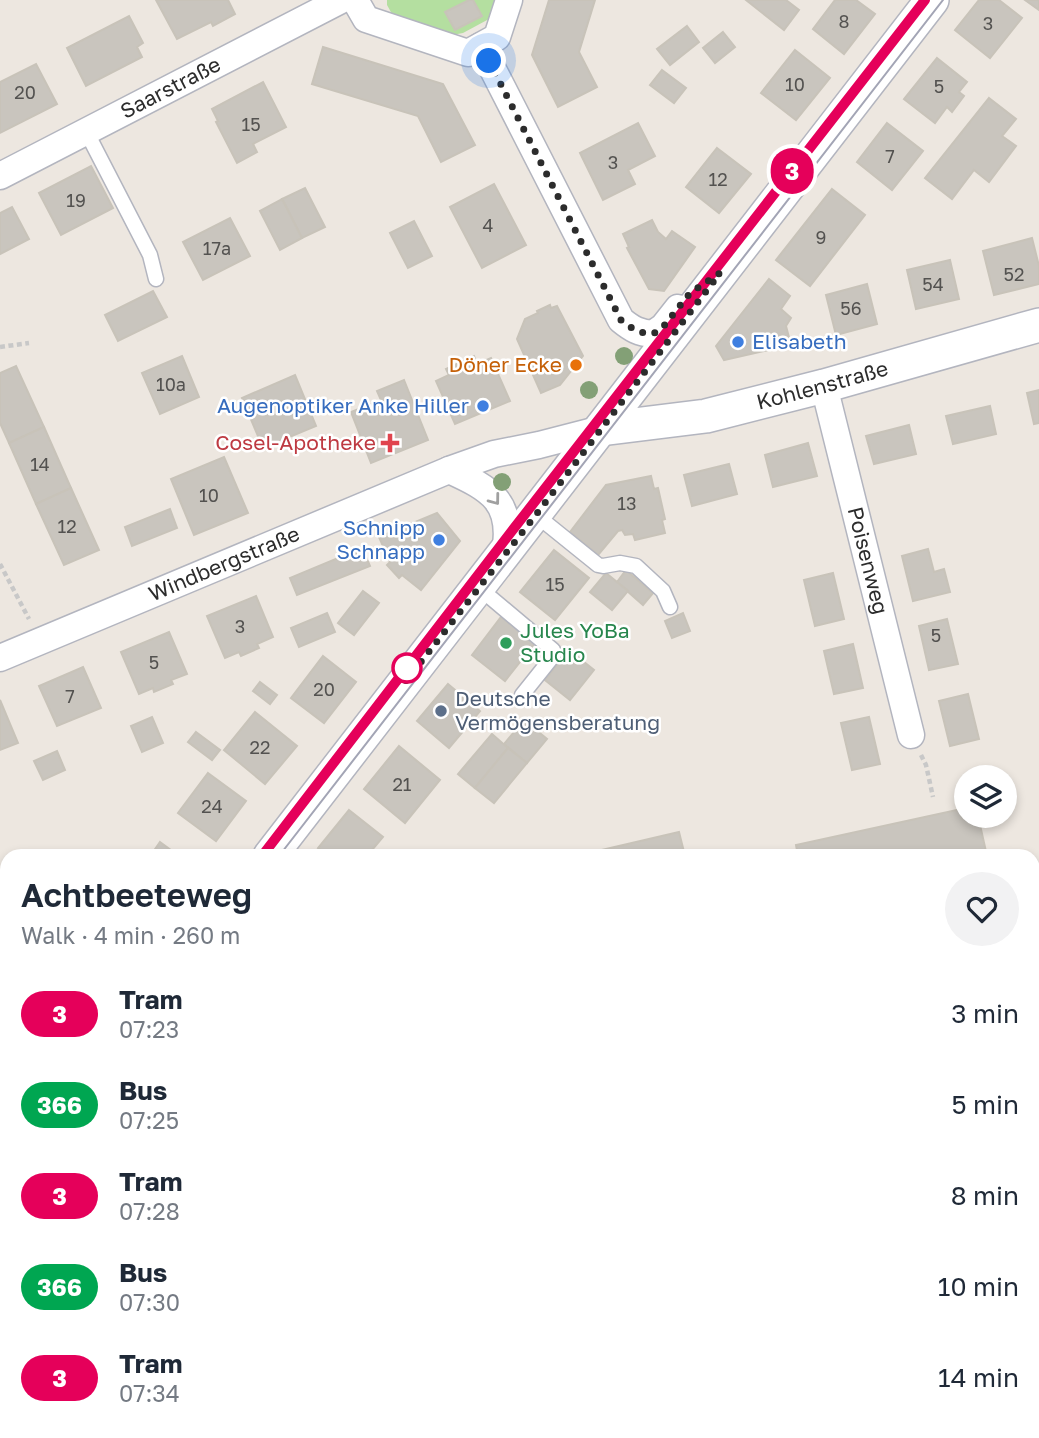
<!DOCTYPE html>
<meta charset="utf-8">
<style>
body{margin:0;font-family:"Golos Text",sans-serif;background:#f2f2f3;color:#1f2937;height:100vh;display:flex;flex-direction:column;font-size:26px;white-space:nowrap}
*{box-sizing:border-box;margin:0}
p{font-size:23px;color:#747a83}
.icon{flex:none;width:38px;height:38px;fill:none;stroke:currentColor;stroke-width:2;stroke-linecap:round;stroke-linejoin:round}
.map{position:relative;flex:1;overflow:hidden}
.sheet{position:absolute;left:0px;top:849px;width:1040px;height:590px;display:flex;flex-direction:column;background:#fff;border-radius:21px 21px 0 0;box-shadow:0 4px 10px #0003}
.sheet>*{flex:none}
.badge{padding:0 14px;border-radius:23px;font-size:24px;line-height:46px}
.controls{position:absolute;left:954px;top:765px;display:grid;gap:14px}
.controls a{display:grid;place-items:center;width:63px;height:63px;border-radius:50%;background:#fff;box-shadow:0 4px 10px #0003;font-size:35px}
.you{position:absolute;width:35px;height:35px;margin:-18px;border:5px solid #fff;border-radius:50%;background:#1a73e8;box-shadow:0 0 0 10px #1a73e833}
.map>.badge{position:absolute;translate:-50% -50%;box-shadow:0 0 0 4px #fff}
.round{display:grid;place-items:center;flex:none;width:74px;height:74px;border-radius:37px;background:#f2f2f3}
.overview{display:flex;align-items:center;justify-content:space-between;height:119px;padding:0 21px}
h1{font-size:33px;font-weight:600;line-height:52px}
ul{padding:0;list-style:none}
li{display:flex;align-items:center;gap:21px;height:91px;padding:0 21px}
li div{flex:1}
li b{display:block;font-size:26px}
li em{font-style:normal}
li .badge{min-width:77px;font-weight:700;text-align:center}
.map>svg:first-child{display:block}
</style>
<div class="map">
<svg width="1039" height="1438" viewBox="0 0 1039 1438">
<rect width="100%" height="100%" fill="#ede7e0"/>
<polygon fill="#b4dfa0" points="387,0 496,0 489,19 463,33 452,35 392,14 387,5"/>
<g fill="#c9c5be" stroke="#c8c3b9" stroke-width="2">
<polygon points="156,0 228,0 235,14 213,26 211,22 177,39"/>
<polygon points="469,0 473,0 482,16 455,30 445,12"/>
<polygon points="549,0 595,0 579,52 597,87 558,107 532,55"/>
<polygon points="746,0 786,0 799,10 784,30"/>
<polygon points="835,0 856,0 875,14 844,54 813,29"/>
<polygon points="979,0 999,0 1022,18 990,58 955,30"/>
<polygon points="1025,0 1039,0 1039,10"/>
<polygon points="129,16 143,43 137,47 142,57 86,86 67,48"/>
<polygon points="687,26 699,42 670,65 657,49"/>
<polygon points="723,32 735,47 715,63 703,48"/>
<polygon points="323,47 443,84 475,145 441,162 418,116 312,84"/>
<polygon points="795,50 830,78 796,120 761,93"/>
<polygon points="937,58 967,82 959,92 964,96 952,112 947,107 935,123 904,99"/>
<polygon points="36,64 57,104 0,133 0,82"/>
<polygon points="662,70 686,88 674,103 650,85"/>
<polygon points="263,82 286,127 253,144 257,152 237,163 216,122 218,121 212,109"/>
<polygon points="989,98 1016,119 1002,136 1016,146 989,182 974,170 952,199 925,178"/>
<polygon points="638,123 655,156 628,170 635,184 603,200 580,153"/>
<polygon points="887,123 923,151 892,190 857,162"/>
<polygon points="717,148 751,174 719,213 686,187"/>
<polygon points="91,166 113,208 61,235 39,193"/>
<polygon points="494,184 526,245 482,268 450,207"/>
<polygon points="305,188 325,227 302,238 282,199"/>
<polygon points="832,189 865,215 810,286 776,260"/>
<polygon points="282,199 302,238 280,250 260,211"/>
<polygon points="12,207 29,239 0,254 0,213"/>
<polygon points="230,218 250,256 203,280 183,242"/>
<polygon points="652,220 658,232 666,239 672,231 695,247 664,291 649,289 627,248 629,247 623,234"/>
<polygon points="414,221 432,256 408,268 390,233"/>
<polygon points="1032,238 1039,266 1039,284 994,295 983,251"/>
<polygon points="950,260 959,299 916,309 907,270"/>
<polygon points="769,279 790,296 781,309 791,318 786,326 791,345 724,360 716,346"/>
<polygon points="867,284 877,324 836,335 826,295"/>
<polygon points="153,291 167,317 118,341 105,315"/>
<polygon points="550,305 551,308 557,306 583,356 560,385 541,393 517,339 525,319 538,313 537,311"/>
<polygon points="182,356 199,397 160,414 142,373"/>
<polygon points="474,356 477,364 491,358 510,401 455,424 436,381 449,375 446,369"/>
<polygon points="16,366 44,427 9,443 0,423 0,373"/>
<polygon points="295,375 316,426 263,448 242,398"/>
<polygon points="404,380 428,440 371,463 351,412 381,400 377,391"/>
<polygon points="1039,390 1039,423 1034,424 1027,393"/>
<polygon points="990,406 996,434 953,444 946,416"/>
<polygon points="909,425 916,454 874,464 866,436"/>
<polygon points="44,427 71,488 36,504 9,443"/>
<polygon points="808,443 817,476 773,487 765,455"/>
<polygon points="224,457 248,513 194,535 171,479"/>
<polygon points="729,464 737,494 692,506 684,475"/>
<polygon points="651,476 654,489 658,488 665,519 662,520 665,533 635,540 633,534 625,535 622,530 618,531 598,555 570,532 606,485"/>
<polygon points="71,488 99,550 64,565 36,504"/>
<polygon points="170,509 177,528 132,546 125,527"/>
<polygon points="437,513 460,541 421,590 402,575 399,578 387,565 390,562 379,537"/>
<polygon points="362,548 370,566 297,595 290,578"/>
<polygon points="928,549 934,572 944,569 950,592 913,601 902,556"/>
<polygon points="554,550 589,578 555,620 520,592"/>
<polygon points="626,570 653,593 643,605 617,582"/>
<polygon points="606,573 628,591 612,610 590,592"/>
<polygon points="833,573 844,619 815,626 804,580"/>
<polygon points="363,591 379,603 354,635 338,623"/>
<polygon points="256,596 273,637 257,644 259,648 241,656 239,652 225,658 207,616"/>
<polygon points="327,613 335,632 299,647 291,628"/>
<polygon points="683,613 690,631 672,638 665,621"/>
<polygon points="501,617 535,643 505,681 472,655"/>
<polygon points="947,619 958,664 929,670 919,626"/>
<polygon points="169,632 187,674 171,680 173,684 154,692 153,688 139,694 121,652"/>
<polygon points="853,644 863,688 834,694 824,651"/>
<polygon points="569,650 594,670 570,700 545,680"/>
<polygon points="323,656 356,682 324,723 291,698"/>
<polygon points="83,667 101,708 57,726 39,686"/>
<polygon points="260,682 277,695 270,704 253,691"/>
<polygon points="448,684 480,711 449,748 417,721"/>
<polygon points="968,694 979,739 950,746 939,701"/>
<polygon points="0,700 18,743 0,750"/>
<polygon points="255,712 297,746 265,784 224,750"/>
<polygon points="152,717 163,743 142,752 131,726"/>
<polygon points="869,717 880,764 852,770 841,723"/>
<polygon points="524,720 547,739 527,763 504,744"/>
<polygon points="196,732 220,750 212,760 188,742"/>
<polygon points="492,734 508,748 475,788 458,774"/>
<polygon points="399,746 440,780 405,823 364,789"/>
<polygon points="508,748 527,763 494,803 475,788"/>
<polygon points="57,751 65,770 43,780 34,761"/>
<polygon points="208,773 246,801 216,841 178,813"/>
<polygon points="966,808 966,816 978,816 987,856 798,856 796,845"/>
<polygon points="349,810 383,837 367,856 328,856 318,848"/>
<polygon points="679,832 685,856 576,856"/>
<polygon points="160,842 179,856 144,856 147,852 151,855"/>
<polygon points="0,1068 7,1071 7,1099 0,1096"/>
<polygon points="1039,1174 1039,1224 1032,1225 1032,1175"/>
<polygon points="7,1263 7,1277 0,1272"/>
<polygon points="0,1315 7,1321 7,1334 0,1343"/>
<polygon points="0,1382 7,1388 7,1397 0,1406"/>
<polygon points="73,1432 111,1432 111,1433 86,1438 74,1438"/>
<polygon points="136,1432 162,1432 163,1438 137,1438"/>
<polygon points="483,1432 515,1432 516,1438 484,1438"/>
<polygon points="594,1432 602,1432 603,1438 568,1438 568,1436"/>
<polygon points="801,1432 871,1432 872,1438 802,1438"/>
</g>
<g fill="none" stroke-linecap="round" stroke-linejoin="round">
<defs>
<g id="service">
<polyline points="86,131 150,255 156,279"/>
<polyline points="535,516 541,519 598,565 603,566 620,563 636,566 663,591 670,607"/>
<polyline points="478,589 484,592 553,650 554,655 522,695"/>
<polyline points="0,1174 7,1169"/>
<polyline points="203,1432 208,1438"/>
<polyline points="188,1438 190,1432"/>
</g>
<g id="minor">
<polyline points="355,0 366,19 468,53 497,37 509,0"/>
<path d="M481,46L621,320C632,329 639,333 653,334L663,327L678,308"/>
<path id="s1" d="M0,176L341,0"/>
<path id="s2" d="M824,386L911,735"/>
<path d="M449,470C491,489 514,502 505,553"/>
<path id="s3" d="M0,658L449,470L494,454L539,445L601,429"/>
<polyline points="1032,891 1039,889"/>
<polyline points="547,1432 548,1438"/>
<polyline points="905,1432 905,1438"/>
</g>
<g id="tertiary">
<path id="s4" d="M601,429L706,416L824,386L1039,325"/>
<path d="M270,856C491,571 711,285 932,0"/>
<polyline points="0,1206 7,1197"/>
</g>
</defs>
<use href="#service" stroke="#b3b5bf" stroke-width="17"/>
<use href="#minor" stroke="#b3b5bf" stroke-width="29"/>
<use href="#tertiary" stroke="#b3b5bf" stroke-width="36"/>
<g stroke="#c8c8c8" stroke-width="4.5" stroke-dasharray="5 3.5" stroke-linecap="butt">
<polyline points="0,347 29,343"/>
<polyline points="0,564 29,619"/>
<polyline points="921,755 926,765 933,797"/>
<polyline points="0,1147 7,1149"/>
<polyline points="1032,1164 1039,1163"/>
</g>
<use href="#service" stroke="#fff" stroke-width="14"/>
<use href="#minor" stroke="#fff" stroke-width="26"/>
<use href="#tertiary" stroke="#fff" stroke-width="33"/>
<g stroke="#a3a5b5" stroke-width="2">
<polyline points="262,856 508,536 925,0"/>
<polyline points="279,856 943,0"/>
<polyline points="0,1214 7,1205"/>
</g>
</g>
<g fill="#83a076">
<circle cx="624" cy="356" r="9"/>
<circle cx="589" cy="390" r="9"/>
<circle cx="502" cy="482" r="9"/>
</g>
<defs><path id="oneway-chevron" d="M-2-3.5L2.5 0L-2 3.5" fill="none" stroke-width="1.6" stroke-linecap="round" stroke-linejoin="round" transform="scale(1.75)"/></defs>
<use stroke="#a0a0a0" href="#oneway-chevron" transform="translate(495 500) rotate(53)"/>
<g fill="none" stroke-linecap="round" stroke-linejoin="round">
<defs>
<polyline id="line" points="262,856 508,536 925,0"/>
</defs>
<use href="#line" stroke="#fff" stroke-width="16"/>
<use href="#line" stroke="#e5005a" stroke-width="10"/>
<path stroke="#2c2c2c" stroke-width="7" stroke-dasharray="0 12.6" d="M407,668L406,681L535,516L720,273L690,293L663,327L653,334C639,333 632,329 621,320L489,61"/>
</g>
<g fill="#3f7fe0" stroke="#fff" stroke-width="2.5">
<circle cx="738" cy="342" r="7"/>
<circle cx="483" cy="406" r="7"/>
<circle cx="439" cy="540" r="7"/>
</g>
<circle fill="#e8710a" stroke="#fff" stroke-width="2.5" cx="576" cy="365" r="7"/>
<path fill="#e0444e" stroke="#fff" stroke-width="2.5" d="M386.5 432.5h7v7h7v7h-7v7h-7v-7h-7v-7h7z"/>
<circle fill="#2e9e5b" stroke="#fff" stroke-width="2.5" cx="506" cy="643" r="7"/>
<circle fill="#fff" stroke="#e5005a" stroke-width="3.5" cx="407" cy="668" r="14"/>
<circle fill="#5c6f8a" stroke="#fff" stroke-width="2.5" cx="441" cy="711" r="7"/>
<g text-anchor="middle" stroke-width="5" stroke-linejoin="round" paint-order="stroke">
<g font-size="18" fill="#535250">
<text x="844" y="28">8</text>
<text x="988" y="30">3</text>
<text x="795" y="91">10</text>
<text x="939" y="93">5</text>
<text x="25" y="99">20</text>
<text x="251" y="131">15</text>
<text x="890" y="163">7</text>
<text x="613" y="169">3</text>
<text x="718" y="186">12</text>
<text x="76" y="207">19</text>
<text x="488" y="232">4</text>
<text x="821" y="244">9</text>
<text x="217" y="255">17a</text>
<text x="1014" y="281">52</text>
<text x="933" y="291">54</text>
<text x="851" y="315">56</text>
<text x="171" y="391">10a</text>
<text x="40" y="471">14</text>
<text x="209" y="502">10</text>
<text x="627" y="510">13</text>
<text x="67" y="533">12</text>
<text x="555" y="591">15</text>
<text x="240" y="633">3</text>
<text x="936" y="642">5</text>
<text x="154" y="669">5</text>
<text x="324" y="696">20</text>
<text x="70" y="703">7</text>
<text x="260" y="754">22</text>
<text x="402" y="791">21</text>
<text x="212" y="813">24</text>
</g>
<g font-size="21" fill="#2c2c2c" stroke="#fff">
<text dy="7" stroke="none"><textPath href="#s1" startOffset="192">Saarstraße</textPath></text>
<text dy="7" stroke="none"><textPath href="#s4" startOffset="226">Kohlenstraße</textPath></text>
<text dy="7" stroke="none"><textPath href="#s2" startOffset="180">Poisenweg</textPath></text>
<text dy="7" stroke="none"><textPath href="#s3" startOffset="243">Windbergstraße</textPath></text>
</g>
<g font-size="21" fill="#366cbe" stroke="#fff" text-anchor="end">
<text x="752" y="349" text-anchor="start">Elisabeth</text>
<text x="469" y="413">Augenoptiker Anke Hiller</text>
<text x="425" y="535">Schnipp<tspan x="425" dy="24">Schnapp</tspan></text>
</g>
<g font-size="21" fill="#c56008" stroke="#fff" text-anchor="end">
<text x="562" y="372">Döner Ecke</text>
</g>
<g font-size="21" fill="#be3a42" stroke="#fff" text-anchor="end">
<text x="376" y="450">Cosel-Apotheke</text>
</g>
<g font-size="21" fill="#27864d" stroke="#fff" text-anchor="start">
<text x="520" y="638">Jules YoBa<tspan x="520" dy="24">Studio</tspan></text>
</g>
<g font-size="21" fill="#4e5e75" stroke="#fff" text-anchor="start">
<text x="455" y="706">Deutsche<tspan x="455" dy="24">Vermögensberatung</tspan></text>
</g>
</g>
</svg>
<div class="controls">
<a><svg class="icon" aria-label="layers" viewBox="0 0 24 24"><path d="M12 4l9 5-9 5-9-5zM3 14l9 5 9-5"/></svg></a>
</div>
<div class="you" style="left:489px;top:61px"></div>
<b class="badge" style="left:792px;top:171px;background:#e5005a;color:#fff">3</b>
<section class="sheet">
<div class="overview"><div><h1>Achtbeeteweg</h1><p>Walk · 4 min · 260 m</p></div><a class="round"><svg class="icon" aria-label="heart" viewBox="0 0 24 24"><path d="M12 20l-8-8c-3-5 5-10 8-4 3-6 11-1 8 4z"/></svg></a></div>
<ul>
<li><span class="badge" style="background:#e5005a;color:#fff">3</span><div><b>Tram</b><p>07:23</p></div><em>3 min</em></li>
<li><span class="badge" style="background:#00a651;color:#fff">366</span><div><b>Bus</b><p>07:25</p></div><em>5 min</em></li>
<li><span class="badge" style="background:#e5005a;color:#fff">3</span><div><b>Tram</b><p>07:28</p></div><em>8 min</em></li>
<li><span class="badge" style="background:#00a651;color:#fff">366</span><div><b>Bus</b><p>07:30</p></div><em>10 min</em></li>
<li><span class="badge" style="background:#e5005a;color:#fff">3</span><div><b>Tram</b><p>07:34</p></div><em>14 min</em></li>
</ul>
</section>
</div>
